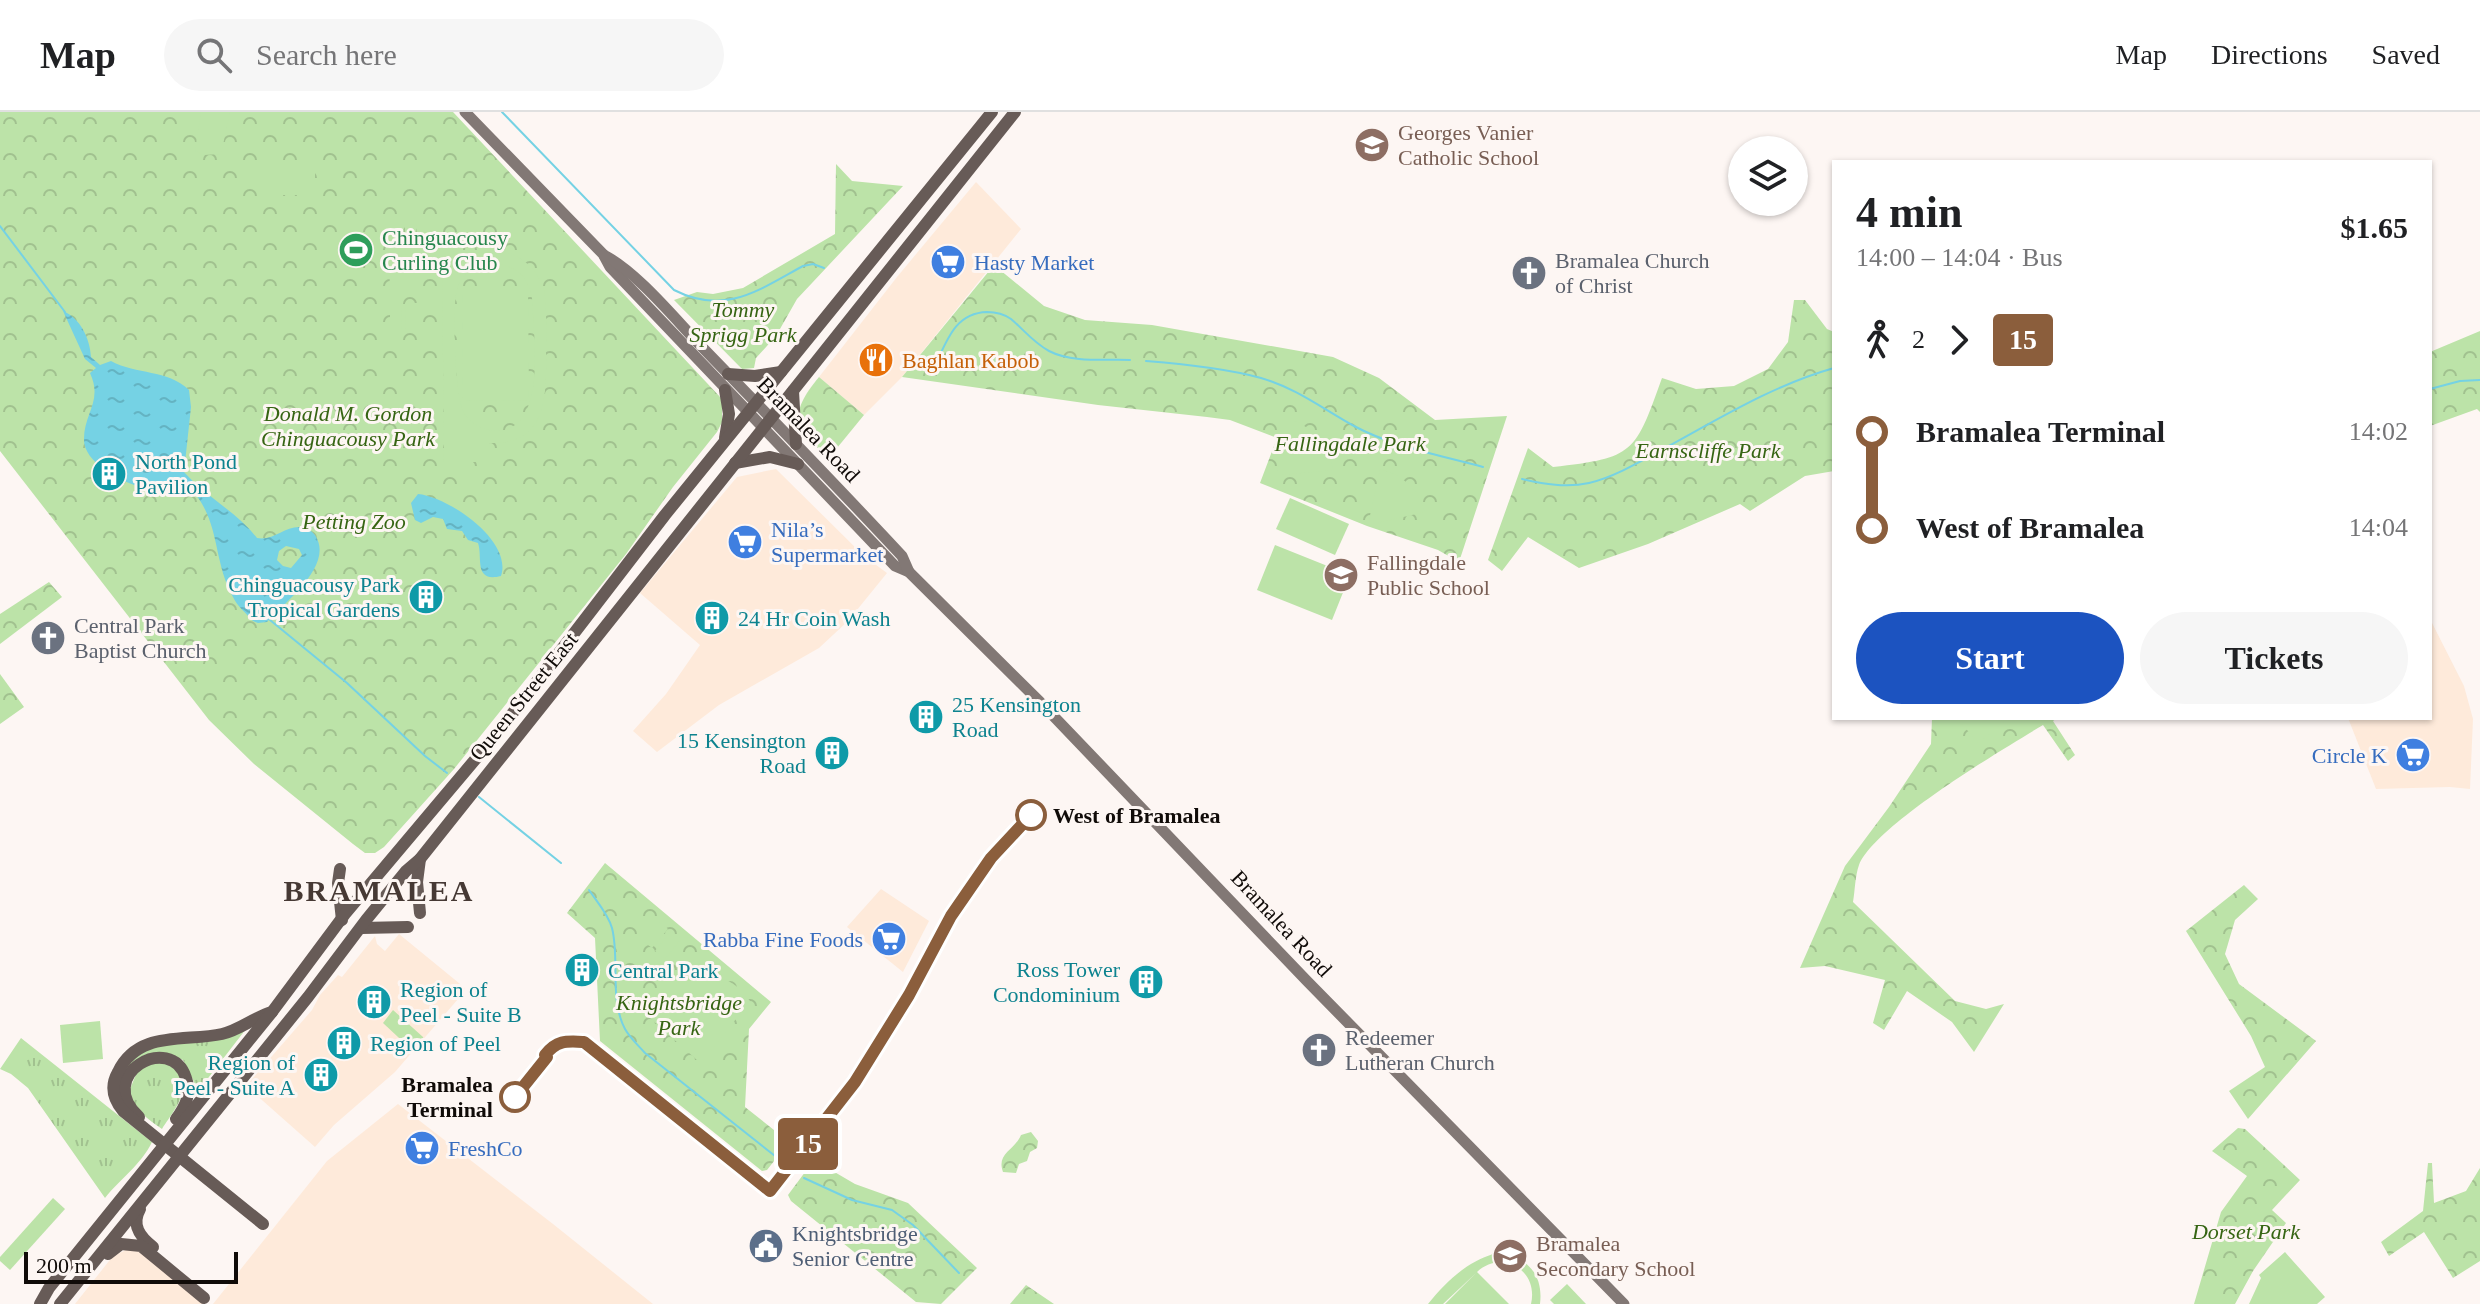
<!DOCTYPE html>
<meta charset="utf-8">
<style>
body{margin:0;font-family:Georgia,serif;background:#f6f6f6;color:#202124;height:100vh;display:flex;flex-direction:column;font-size:30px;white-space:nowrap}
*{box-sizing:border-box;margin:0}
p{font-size:26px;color:#757577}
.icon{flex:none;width:44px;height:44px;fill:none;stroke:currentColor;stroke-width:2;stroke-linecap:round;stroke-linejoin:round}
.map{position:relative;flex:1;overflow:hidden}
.sheet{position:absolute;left:1832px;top:48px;width:600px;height:560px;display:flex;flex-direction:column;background:#fff;border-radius:0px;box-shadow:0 2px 6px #0004}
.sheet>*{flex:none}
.badge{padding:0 16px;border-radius:6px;font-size:28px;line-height:52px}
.controls{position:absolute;left:1728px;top:24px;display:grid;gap:16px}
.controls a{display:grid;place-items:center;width:80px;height:80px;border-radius:50%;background:#fff;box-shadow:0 2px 6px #0004;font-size:40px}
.scale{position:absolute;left:24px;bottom:20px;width:214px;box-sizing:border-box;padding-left:8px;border:4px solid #100b08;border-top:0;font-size:22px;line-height:28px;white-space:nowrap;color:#100b08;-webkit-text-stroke:6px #fdf6f3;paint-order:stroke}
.map>.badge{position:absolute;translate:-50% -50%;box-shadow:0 0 0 4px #fff}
.legs{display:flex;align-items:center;gap:12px;height:88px;padding:0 24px;font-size:26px}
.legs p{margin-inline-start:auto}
.headline{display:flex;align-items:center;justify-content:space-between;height:136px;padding:0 24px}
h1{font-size:44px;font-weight:800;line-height:60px}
.button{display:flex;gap:16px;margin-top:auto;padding:16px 24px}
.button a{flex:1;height:92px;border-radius:48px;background:#1c53c0;color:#fff;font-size:32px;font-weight:800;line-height:92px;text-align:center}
.button a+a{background:#f6f6f6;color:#202124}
ul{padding:0 24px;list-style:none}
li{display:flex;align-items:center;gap:28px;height:96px;font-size:30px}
li i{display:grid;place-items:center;width:12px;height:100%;margin:0 10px;background:currentColor}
li i::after{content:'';width:20px;height:20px;margin:-10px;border:6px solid;border-radius:50%;background:#fff}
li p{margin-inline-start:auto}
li:first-child i{background:linear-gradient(#0000 50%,currentColor 0)}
li:last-child i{background:linear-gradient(currentColor 50%,#0000 0)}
header{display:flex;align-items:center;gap:48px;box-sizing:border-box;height:112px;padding:0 40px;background:#fff;border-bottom:2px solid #e0e0e0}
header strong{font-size:38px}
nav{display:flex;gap:44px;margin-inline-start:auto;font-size:28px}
.search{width:560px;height:72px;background:#f6f6f6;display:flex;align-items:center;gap:20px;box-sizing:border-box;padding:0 28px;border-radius:44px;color:#757577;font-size:30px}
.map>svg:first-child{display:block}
</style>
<header>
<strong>Map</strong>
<div class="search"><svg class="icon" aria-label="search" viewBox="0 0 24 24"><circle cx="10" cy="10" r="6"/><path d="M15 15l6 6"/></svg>Search here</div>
<nav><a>Map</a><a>Directions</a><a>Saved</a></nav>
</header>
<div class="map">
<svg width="2480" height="1192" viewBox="0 0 2480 1192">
<defs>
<pattern id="grass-tufts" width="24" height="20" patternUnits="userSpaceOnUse" patternTransform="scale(2)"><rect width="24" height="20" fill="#bce3a8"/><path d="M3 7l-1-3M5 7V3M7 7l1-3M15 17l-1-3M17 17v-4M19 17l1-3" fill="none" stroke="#a1c18f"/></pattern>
<pattern id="park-crowns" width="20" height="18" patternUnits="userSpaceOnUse" patternTransform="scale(2)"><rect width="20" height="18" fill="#bce3a8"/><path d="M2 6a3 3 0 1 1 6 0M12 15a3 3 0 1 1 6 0" fill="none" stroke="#a1c18f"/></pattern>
<pattern id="water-ripples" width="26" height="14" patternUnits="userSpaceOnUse" patternTransform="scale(2)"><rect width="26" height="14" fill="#75d2e4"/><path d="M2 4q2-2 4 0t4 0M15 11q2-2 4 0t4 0" fill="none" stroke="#64b3c2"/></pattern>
</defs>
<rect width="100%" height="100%" fill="#fdf6f3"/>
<g fill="#feeada">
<polygon points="976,70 1021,117 902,265 864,303 819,265 897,165"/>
<polygon points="776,357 864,444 887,461 848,509 819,536 719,593 657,640 633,619 666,582 700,533 640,481 737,365"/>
<polygon points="2430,507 2464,574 2473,607 2470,677 2450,675 2376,677 2348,606 2430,606"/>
<polygon points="881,777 929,809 903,860 847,815"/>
<polygon points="399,822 465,876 465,879 395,960 334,1013 315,1035 246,974 312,898 320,883 338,863 342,865 375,824 377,832 385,839"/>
<polygon points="398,992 553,1112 653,1192 213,1192 327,1049"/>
<polygon points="126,1138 141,1138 204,1192 75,1192 113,1144"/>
</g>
<g fill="url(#grass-tufts)">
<polygon points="393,898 423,925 424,929 413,939 383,911"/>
<path d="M246,917L192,987L194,970L183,948C150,935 135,940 121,973L120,963L127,952L151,934Z"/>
<path d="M21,926L152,1030C141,1053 120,1067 105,1086L28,976L11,962L0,957Z"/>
<path d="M163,949C200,968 179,991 162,1017C147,1007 136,998 128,982L139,955Z"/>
</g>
<g fill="url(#park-crowns)">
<polygon points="0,0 453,0 721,286 724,296 722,297 722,310 717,320 673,375 626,442 454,657 384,735 375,741 365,741 353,732 254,652 209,608 0,339"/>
<polygon points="836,52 852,69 903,74 797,187 776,224 756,246 754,256 742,257 674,188 697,180 713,182 743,176 835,122"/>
<polygon points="994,153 1044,194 1085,208 1152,213 1333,245 1379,266 1435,308 1507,304 1459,450 1438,438 1367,414 1260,371 1277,326 1230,308 1207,305 1098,293 902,265"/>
<path d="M1794,188H1805L1827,217L1834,220V359L1805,364L1750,399L1740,392L1648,432L1579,456L1528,425L1502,459L1488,448L1528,336L1553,355C1635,346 1635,341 1662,266L1696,277L1734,274L1768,257L1788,230Z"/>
<polygon points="2480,219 2480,300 2477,297 2430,314 2430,240"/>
<path d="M819,265L864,303L828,347C795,314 787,304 819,265Z"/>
<polygon points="49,470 62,485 0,532 0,502"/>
<polygon points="0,562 24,595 0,612"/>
<path d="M1932,606H2057L2053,609L2075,643L2068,649L2043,613C2003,637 1875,713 1859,753C1855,764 1855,779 1853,790L1955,889L1986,897L2004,892L1974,940L1952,910L1907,879L1884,918L1873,911L1885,868L1825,854L1800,856L1845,754L1889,695L1931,632Z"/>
<polygon points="605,751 771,890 749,917 745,995 789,1030 767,1058 762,1059 600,929 595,826 567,801"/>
<polygon points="2244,773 2258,787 2235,808 2225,842 2239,872 2316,929 2248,1007 2229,979 2265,955 2251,924 2186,819"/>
<polygon points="2238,1016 2245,1017 2300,1068 2272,1098 2286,1111 2253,1159 2235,1192 2194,1192 2221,1100 2247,1064 2212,1039"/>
<path d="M1031,1020L1038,1029L1037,1036L1030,1040L1027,1049L1019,1052L1016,1061L1003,1060C996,1041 1015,1038 1021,1023Z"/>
<polygon points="814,1048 855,1072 908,1091 977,1156 941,1192 916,1190 791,1089 788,1083"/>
<polygon points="2428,1051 2432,1051 2434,1091 2466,1079 2480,1056 2480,1149 2453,1166 2424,1120 2389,1144 2381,1130 2423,1099"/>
<polygon points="1026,1173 1054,1192 1010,1192"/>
</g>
<g fill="#bce3a8" fill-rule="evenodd">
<polygon points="201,0 230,0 221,42 204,43 195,39"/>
<rect x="260" y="55" width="55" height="28"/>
<rect x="389" y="113" width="12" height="26"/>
<polygon points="405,113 416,113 417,138 405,139"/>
<path d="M497,138C520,142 536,155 544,177C547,196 546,215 546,234C546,278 551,334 489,331V350H471L470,354H462V350H444L442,141H455L456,154L474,141ZM486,151C510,150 529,162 532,186C533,221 549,320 495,319C483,318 470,311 464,301C455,285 451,191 458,174C464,161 473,155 486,151Z"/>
<polygon points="389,152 401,152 401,178 390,178"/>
<rect x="405" y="152" width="12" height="26"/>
<polygon points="462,180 528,180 529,288 463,289"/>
<polygon points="390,191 401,191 402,217 390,217"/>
<polygon points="405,191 417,191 417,217 406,217"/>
<path d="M1295,309C1318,320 1328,333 1333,358L1280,363L1277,358Z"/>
<path d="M1380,357C1404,364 1417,376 1425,400L1373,412L1369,408Z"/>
<polygon points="1290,386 1349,412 1335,443 1276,417"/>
<polygon points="1275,433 1350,463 1332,508 1257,478"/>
<polygon points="1957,606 2009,606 1978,631"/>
<polygon points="658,809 668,817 652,836 643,829"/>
<polygon points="671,819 681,827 665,847 655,839"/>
<path d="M693,860C717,861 736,869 750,889L704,948L698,949L641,898C651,876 670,864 693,860Z"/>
<polygon points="100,909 103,947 63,951 60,913"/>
<polygon points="53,1086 65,1097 10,1158 0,1149 0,1145"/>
<polygon points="2285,1140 2325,1185 2317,1192 2249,1192 2261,1166 2259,1163"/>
<path d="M1493,1142C1524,1142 1544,1160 1540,1192H1531C1539,1158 1502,1137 1477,1160L1509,1192H1445L1476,1161L1443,1192H1428C1446,1170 1465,1151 1493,1142Z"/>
<polygon points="1567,1172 1586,1192 1554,1192 1550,1188"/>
</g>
<g fill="url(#water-ripples)" fill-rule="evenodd">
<path d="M63,199C80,206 90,226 91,245L100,253L111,249C137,263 167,257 189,278L191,295L184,360C206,385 237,400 257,426C273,429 284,415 299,415C306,415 311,418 315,423C335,453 285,490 267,510L258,511L253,509C246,501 237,494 233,485C210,443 223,403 181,367C167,370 152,377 138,374C119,369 83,349 84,327C84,301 103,289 90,261L96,256L85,247ZM286,434L299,437L302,443L291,456L283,454L277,448L279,439Z"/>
<path d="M418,382C449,385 513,429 501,464C473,471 483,445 478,431L468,428L462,419L447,417L443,407L433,405L421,411L415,408L411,391Z"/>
</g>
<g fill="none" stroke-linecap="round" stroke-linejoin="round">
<g stroke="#75d2e4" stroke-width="2">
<path d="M502,0L674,178C725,204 759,178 803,154L813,152L824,156"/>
<polyline points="0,114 65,200"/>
<path d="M1146,249C1184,252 1225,256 1261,266C1296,276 1323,297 1354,314C1393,335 1440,343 1483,355"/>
<path d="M932,260C946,232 953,201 987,200C996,200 1004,202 1011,207C1024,218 1034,231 1049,239C1072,251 1106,247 1130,248"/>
<polyline points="2430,277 2460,269 2480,268"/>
<path d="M1522,367C1544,372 1566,376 1589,371C1615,365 1643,348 1667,335C1722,305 1774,273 1834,256"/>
<polyline points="270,508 347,571 425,644 447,661"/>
<polyline points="479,685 561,751"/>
<path d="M589,778C597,790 608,802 612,816C620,847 609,887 625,917C630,926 638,933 645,941L775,1044"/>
<polyline points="804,1066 852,1088 892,1098 913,1113 959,1161"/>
</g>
<g stroke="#827875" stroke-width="11">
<polyline points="465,0 603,142 610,155 895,454 909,460 1040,590 1307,869 1624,1192"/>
<path d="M604,143C638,161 675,207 702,235C769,304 836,373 902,444L909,460"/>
</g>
<g stroke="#675b57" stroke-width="12">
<polyline points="728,262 755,264 781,260"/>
<polyline points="725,278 729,302 725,326"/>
<polyline points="793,279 796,332"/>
<polyline points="735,351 770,345 798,352"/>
<polyline points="420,747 417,770 420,801"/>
<polyline points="340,757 338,771 342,808"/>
<polyline points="362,816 408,815"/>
<path d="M139,1005C93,963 171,919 186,966C192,982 185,995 176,1007"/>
<path d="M140,1097C131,1113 140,1125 153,1135"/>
<path d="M263,1112L123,999C113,987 110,974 118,960C138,918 185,930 222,922C240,918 254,905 272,900"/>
<polyline points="108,1142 121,1132 141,1134 204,1186"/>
<polyline points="40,1192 49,1176 272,900 345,802 495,624 665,403 992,0"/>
<polyline points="60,1192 308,885 366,808 406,759 420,747 1015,0"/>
</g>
</g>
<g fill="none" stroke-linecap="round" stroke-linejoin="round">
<defs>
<path id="line-1" d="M515,985L547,945L545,943C557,928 566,929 584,930L770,1079L855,970L909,883L951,804L991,746L1031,703"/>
</defs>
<use href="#line-1" stroke="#fff" stroke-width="18"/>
<use href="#line-1" stroke="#8b5e3c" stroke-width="12"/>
</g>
<defs>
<symbol id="school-disc" viewBox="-11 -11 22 22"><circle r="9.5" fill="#8d6e63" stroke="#fdf6f3"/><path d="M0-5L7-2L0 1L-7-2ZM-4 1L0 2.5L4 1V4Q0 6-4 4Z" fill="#fff"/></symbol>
<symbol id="stadium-disc" viewBox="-11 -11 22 22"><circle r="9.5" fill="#2e9e5b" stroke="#fdf6f3"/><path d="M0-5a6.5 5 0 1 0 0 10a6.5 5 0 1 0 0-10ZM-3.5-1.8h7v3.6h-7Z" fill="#fff"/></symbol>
<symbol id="supermarket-disc" viewBox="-11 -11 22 22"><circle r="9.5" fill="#3f7fe0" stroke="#fdf6f3"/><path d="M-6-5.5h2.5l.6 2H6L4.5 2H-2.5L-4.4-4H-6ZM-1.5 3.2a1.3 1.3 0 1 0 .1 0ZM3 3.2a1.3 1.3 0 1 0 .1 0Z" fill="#fff"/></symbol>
<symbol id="church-disc" viewBox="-11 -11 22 22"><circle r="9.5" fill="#6b7280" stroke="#fdf6f3"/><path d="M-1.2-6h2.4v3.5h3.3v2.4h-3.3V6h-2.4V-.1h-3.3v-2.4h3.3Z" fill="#fff"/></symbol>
<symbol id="restaurant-disc" viewBox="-11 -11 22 22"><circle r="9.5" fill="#e8710a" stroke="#fdf6f3"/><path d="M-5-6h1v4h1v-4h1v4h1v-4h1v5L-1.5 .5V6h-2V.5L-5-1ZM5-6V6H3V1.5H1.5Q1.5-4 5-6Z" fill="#fff"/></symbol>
<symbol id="building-disc" viewBox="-11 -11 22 22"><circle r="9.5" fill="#0f9aa8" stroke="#fdf6f3"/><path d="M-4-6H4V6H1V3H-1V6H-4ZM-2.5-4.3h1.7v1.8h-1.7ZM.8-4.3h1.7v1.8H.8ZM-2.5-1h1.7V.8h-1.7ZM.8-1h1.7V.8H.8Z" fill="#fff"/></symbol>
<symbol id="civic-disc" viewBox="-11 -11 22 22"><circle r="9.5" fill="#5c6f8a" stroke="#fdf6f3"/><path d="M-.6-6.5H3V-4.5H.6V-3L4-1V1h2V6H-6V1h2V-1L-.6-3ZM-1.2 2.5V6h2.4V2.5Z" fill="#fff"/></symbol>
</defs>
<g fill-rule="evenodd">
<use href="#school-disc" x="1352" y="13" width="40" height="40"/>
<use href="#stadium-disc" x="336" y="118" width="40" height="40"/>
<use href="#supermarket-disc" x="928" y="130" width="40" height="40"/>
<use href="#church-disc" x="1509" y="141" width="40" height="40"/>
<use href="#restaurant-disc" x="856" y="228" width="40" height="40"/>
<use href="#building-disc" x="89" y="342" width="40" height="40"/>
<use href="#supermarket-disc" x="725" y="410" width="40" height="40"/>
<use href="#school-disc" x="1321" y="443" width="40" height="40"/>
<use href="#building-disc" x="406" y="465" width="40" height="40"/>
<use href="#building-disc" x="692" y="486" width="40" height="40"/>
<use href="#church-disc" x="28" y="506" width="40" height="40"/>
<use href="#building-disc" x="906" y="585" width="40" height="40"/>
<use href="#building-disc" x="812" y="621" width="40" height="40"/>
<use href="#supermarket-disc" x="2393" y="623" width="40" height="40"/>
<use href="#supermarket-disc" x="869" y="807" width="40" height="40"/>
<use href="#building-disc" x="562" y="838" width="40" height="40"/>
<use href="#building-disc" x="1126" y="850" width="40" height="40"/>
<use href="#building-disc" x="354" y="870" width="40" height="40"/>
<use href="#building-disc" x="324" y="911" width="40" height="40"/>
<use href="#church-disc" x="1299" y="918" width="40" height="40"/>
<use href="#building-disc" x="301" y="943" width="40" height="40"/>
<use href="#supermarket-disc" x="402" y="1016" width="40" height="40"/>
<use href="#civic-disc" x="746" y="1114" width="40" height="40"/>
<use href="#school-disc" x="1490" y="1124" width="40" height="40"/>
</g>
<g fill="#fff" stroke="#8b5e3c" stroke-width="4">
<circle cx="1031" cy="703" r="14"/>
<circle cx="515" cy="985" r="14"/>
</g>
<g text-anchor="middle" stroke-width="6" stroke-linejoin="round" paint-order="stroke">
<g font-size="22" fill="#785e54" stroke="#fdf6f3" text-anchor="start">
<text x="1398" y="28">Georges Vanier<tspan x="1398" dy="25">Catholic School</tspan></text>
<text x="1367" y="458">Fallingdale<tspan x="1367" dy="25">Public School</tspan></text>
<text x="1536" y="1139">Bramalea<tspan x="1536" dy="25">Secondary School</tspan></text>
</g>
<g font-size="22" fill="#27864d" stroke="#fdf6f3" text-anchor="start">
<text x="382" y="133">Chinguacousy<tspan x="382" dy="25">Curling Club</tspan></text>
</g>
<g font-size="22" fill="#5b616d" stroke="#fdf6f3" text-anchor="start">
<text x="1555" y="156">Bramalea Church<tspan x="1555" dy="25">of Christ</tspan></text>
<text x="74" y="521">Central Park<tspan x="74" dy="25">Baptist Church</tspan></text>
<text x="1345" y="933">Redeemer<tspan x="1345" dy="25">Lutheran Church</tspan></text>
</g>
<g font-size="22" fill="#366cbe" stroke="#fdf6f3" text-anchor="start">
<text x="974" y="158">Hasty Market</text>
<text x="771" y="425">Nila’s<tspan x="771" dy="25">Supermarket</tspan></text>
<text x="2387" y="651" text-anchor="end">Circle K</text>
<text x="863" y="835" text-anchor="end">Rabba Fine Foods</text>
<text x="448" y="1044">FreshCo</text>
</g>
<g font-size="22" font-style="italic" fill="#366513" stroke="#fdf6f3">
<text x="743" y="205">Tommy<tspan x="743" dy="25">Sprigg Park</tspan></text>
<text x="348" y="309">Donald M. Gordon<tspan x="348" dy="25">Chinguacousy Park</tspan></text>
<text x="1350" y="339">Fallingdale Park</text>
<text x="1708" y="346">Earnscliffe Park</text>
<text x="354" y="417">Petting Zoo</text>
<text x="679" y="898">Knightsbridge<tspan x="679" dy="25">Park</tspan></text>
<text x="2246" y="1127">Dorset Park</text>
</g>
<g font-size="22" fill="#c56008" stroke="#fdf6f3" text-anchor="start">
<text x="902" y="256">Baghlan Kabob</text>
</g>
<g font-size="22" fill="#100b08" stroke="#fdf6f3">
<text transform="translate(809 317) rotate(46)" y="8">Bramalea Road</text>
<text transform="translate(523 584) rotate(-51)" y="8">Queen Street East</text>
<text transform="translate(1282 811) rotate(47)" y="8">Bramalea Road</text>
</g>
<g font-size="22" fill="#0d838f" stroke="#fdf6f3" text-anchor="start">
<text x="135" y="357">North Pond<tspan x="135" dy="25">Pavilion</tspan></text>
<text x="400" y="480" text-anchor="end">Chinguacousy Park<tspan x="400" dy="25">Tropical Gardens</tspan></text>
<text x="738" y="514">24 Hr Coin Wash</text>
<text x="952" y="600">25 Kensington<tspan x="952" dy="25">Road</tspan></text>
<text x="806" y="636" text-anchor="end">15 Kensington<tspan x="806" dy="25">Road</tspan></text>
<text x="1120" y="865" text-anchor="end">Ross Tower<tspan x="1120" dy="25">Condominium</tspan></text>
<text x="608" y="866">Central Park</text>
<text x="400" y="885">Region of<tspan x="400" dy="25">Peel - Suite B</tspan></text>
<text x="370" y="939">Region of Peel</text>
<text x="295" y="958" text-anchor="end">Region of<tspan x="295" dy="25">Peel - Suite A</tspan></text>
</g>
<g font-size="22" font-weight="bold" fill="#100b08" stroke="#fdf6f3" text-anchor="start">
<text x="1053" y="711">West of Bramalea</text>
<text x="493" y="980" text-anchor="end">Bramalea<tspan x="493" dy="25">Terminal</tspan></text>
</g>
<g font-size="22" fill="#4e5e75" stroke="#fdf6f3" text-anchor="start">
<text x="792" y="1129">Knightsbridge<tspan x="792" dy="25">Senior Centre</tspan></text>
</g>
<g font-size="30" font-weight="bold" letter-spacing="2" fill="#463934" stroke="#fdf6f3">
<text x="379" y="789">BRAMALEA</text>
</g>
</g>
</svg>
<div class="controls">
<a><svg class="icon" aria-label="layers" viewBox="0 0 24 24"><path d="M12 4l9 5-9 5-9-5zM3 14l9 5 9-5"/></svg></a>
</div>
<div class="scale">200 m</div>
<b class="badge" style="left:808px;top:1032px;background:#8b5e3c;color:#fff">15</b>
<section class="sheet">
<div class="headline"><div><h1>4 min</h1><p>14:00 – 14:04 · Bus</p></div><b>$1.65</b></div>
<div class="legs"><svg class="icon" aria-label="walk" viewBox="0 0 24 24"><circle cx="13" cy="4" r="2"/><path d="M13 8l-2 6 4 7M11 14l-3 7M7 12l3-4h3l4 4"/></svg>2<svg class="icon" aria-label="forward" viewBox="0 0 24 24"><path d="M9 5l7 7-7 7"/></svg><b class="badge" style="background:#8b5e3c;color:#fff">15</b></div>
<ul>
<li><i style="color:#8b5e3c"></i><b>Bramalea Terminal</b><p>14:02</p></li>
<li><i style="color:#8b5e3c"></i><b>West of Bramalea</b><p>14:04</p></li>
</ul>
<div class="button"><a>Start</a><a>Tickets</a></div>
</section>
</div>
